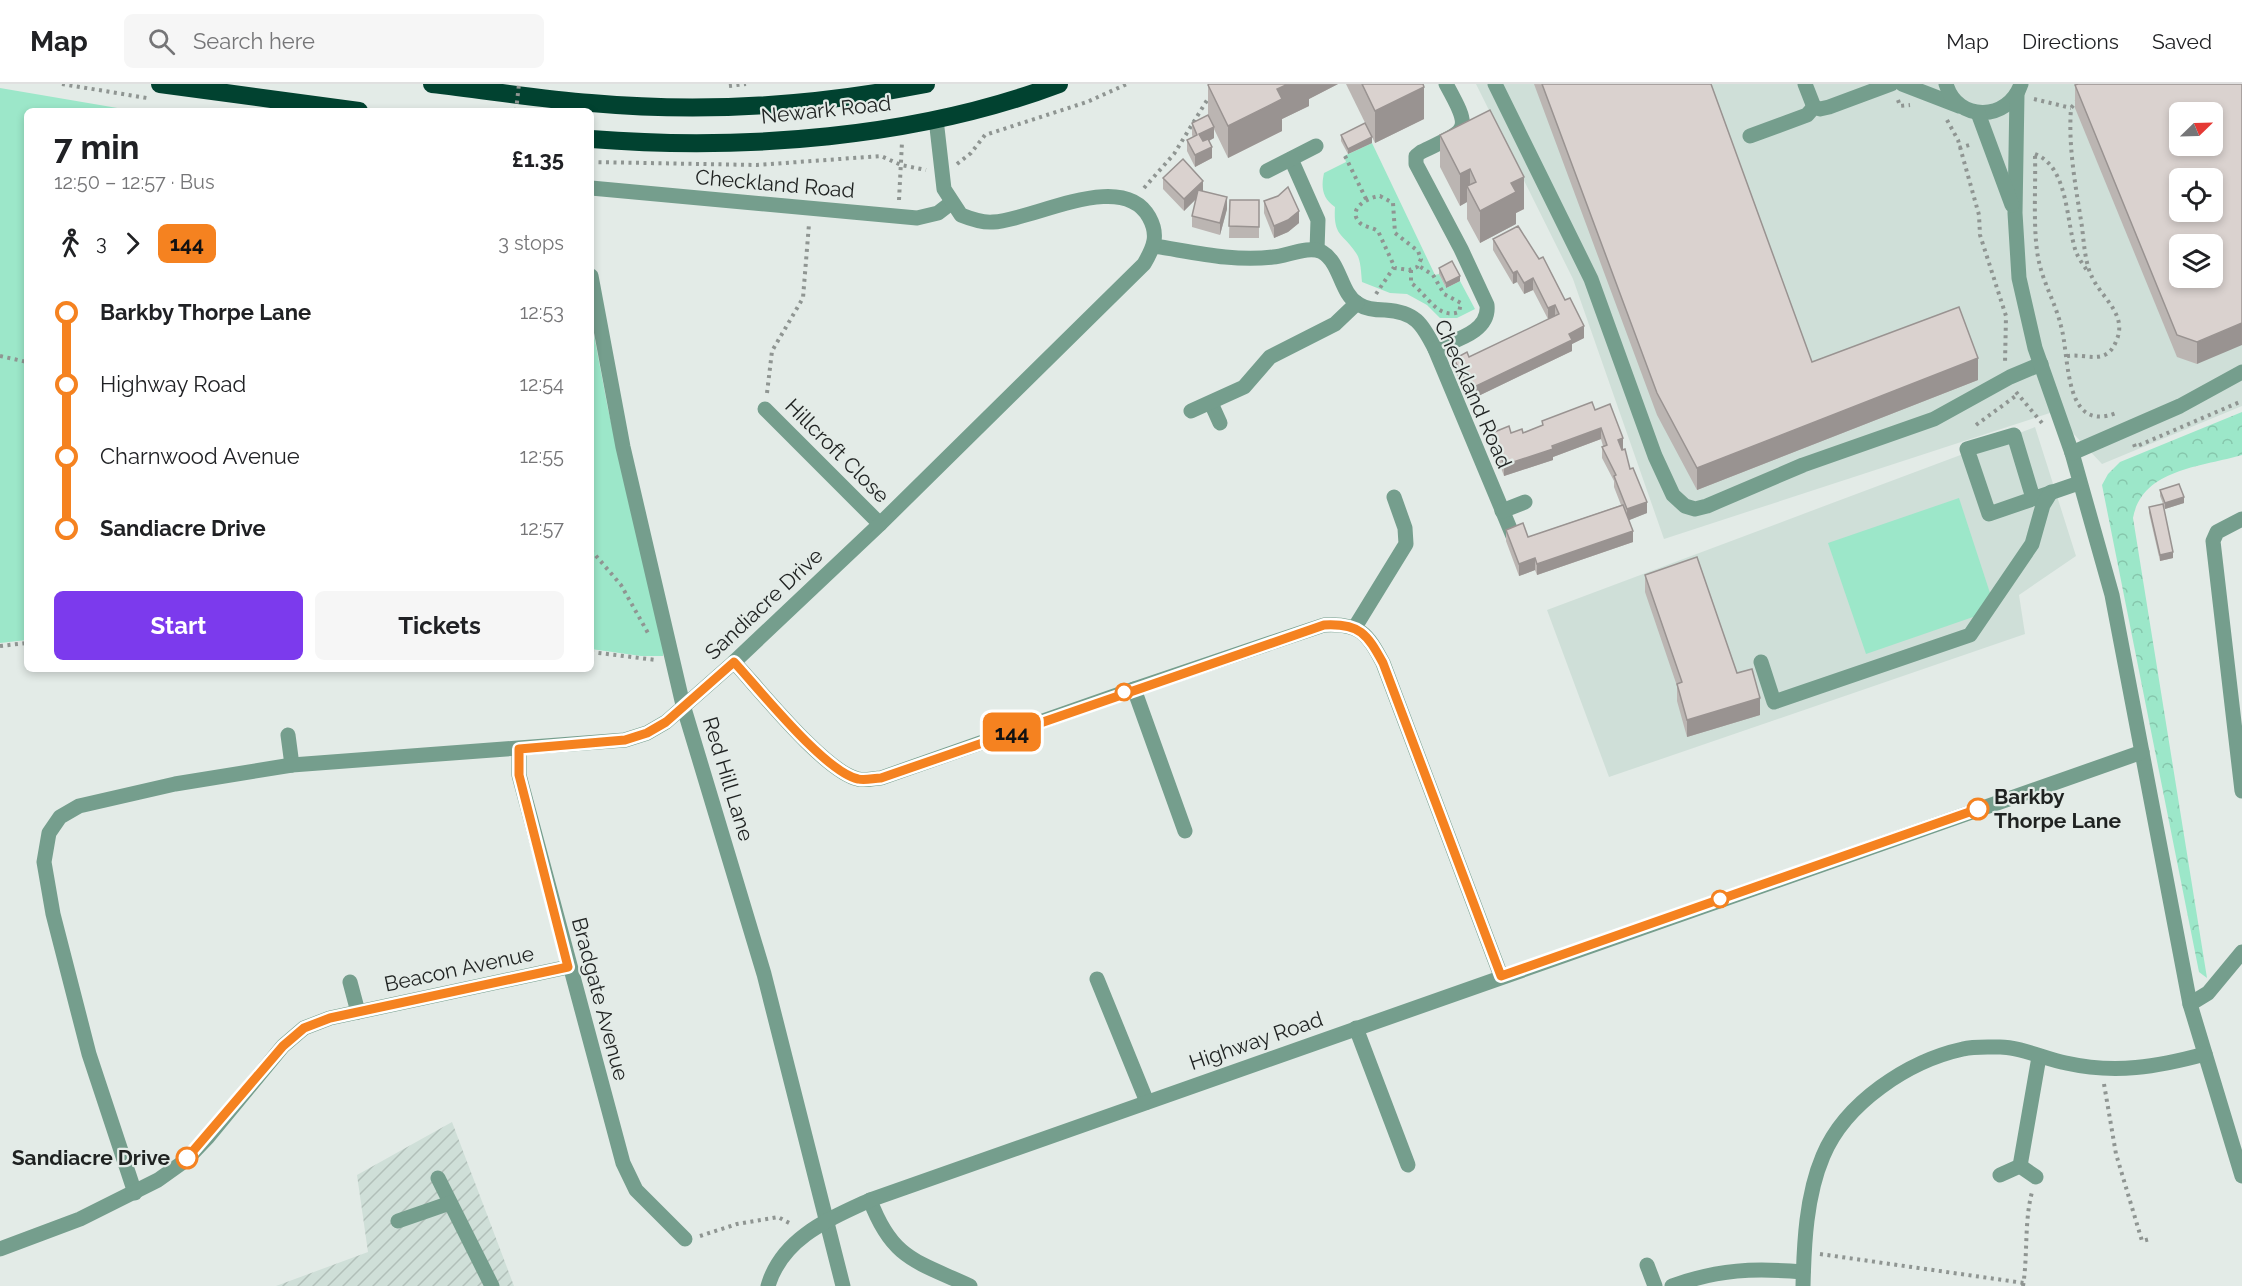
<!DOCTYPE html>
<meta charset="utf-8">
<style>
body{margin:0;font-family:Raleway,sans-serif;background:#f6f6f6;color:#202124;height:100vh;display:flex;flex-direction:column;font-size:22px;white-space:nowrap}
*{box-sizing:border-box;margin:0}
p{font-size:20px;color:#757577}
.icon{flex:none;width:33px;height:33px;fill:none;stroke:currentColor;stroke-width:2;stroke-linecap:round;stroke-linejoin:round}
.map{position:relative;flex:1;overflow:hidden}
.panel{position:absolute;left:24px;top:24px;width:570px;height:564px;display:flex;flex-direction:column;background:#fff;border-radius:9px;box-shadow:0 3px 9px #0003}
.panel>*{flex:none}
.badge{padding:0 12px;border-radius:9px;font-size:21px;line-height:39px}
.needle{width:39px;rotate:67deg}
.controls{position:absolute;left:2169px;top:18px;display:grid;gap:12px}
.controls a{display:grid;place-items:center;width:54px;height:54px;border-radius:9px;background:#fff;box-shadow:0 3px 9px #0003;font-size:30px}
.map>.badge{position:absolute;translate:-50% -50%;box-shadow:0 0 0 3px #fff}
.legs{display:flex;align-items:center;gap:9px;height:66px;padding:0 30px;font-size:20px}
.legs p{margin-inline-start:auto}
.head{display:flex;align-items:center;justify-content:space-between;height:102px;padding:0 30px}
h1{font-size:33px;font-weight:700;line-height:45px}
.primary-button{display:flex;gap:12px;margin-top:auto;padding:12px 30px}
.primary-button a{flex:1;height:69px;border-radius:9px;background:#7c3aed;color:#fff;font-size:24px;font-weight:700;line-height:69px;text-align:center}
.primary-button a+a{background:#f6f6f6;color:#202124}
ul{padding:0 30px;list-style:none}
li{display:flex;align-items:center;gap:21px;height:72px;font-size:22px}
li i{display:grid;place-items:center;width:9px;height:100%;margin:0 8px;background:currentColor}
li i::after{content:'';width:15px;height:15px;margin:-8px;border:4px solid;border-radius:50%;background:#fff}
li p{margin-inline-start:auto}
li:first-child i{background:linear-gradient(#0000 50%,currentColor 0)}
li:last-child i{background:linear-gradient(currentColor 50%,#0000 0)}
header{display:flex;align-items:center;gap:36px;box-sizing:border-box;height:84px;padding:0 30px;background:#fff;border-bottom:2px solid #e0e0e0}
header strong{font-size:28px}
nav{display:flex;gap:33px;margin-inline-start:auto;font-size:21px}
.search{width:420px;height:54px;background:#f6f6f6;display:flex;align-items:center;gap:15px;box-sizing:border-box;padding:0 21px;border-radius:9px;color:#757577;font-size:22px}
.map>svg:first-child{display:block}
</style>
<header>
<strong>Map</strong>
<div class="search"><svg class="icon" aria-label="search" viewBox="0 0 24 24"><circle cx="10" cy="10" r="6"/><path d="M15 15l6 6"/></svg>Search here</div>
<nav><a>Map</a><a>Directions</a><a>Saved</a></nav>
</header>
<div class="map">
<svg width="2242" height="1202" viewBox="0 0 2242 1202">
<defs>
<pattern id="industrial-furrows" width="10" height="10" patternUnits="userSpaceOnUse" patternTransform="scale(1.5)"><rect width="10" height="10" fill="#cfdfd8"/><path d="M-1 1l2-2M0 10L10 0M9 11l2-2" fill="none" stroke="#b1bfb9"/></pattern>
<pattern id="forest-crowns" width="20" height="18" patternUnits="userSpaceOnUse" patternTransform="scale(1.5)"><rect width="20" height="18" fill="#9ce7c9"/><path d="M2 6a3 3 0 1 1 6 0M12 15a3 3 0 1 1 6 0" fill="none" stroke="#86c6ac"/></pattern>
</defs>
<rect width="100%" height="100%" fill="#e3ebe7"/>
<g fill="#cfdfd8" fill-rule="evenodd">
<path d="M1476,0H2242V322L2102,380L2053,328L1664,455L1573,195ZM2180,28H2212V62H2180ZM2180,94H2212V128H2180ZM2180,160H2212V194H2180Z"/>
<polygon points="2035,343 2076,472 2019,511 2025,550 1609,693 1547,526"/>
</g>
<polygon fill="url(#industrial-furrows)" points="452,1038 514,1202 276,1202 368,1168 357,1091"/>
<g fill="#9ce7c9">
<polygon points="0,4 135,27 27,27 27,556 0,559"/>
<path d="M1372,59L1435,191L1439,190L1446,204L1460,197L1475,225L1457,234H1440L1427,221L1407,210L1390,209L1362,198C1361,189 1361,175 1356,169C1343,149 1333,153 1335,123C1322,114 1321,103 1324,89L1346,78L1344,72Z"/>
<polygon points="591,235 608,325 664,563 663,572 641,572 591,565"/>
<polygon points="1959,414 1990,509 1976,532 1866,570 1828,459"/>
</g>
<path fill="url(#forest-crowns)" d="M2242,328V371C2201,383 2142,385 2133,434L2207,894L2199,888L2102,401L2108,390L2120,378Z"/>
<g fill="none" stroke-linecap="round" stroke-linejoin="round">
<g stroke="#8f9592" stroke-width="4" stroke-dasharray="3 4.5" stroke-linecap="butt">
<polyline points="62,0 147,14"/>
<polyline points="729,2 746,0"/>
<polyline points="2034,15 2071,24"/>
<polyline points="1898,16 1900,22 1910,21"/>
<polyline points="1947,36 1958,56 1979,131 1980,151 2006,232 2005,279"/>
<polyline points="1959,64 1973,60"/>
<path d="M2035,70C2069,83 2066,139 2076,168C2079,175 2084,182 2088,188"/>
<polyline points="1345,72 1366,115"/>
<path d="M2035,72C2036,104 2032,153 2040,182C2045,202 2056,221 2061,242C2070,273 2063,350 2116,329"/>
<polyline points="591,78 757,81 881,72 901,81 926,86"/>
<polyline points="957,80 971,69 985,51 1087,18 1127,0"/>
<polyline points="1144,104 1174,70 1209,13"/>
<path d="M1380,112L1393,119L1395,149L1418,167L1421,175L1417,183L1409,186L1395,184L1378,147C1372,143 1363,143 1359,138C1347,124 1369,113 1380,112Z"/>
<polyline points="899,116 902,58"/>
<path d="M1411,186V199C1426,209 1437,236 1459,228L1461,219L1444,210L1433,191L1419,182"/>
<polyline points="1376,210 1394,183"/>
<polyline points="0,272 27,278"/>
<path d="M2067,272C2088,269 2107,283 2117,255C2127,230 2101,213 2092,193C2085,179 2084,159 2082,143C2076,104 2068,64 2071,24L2078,16"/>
<polyline points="2016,308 2042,339"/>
<polyline points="767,309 772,267 803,214 809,140"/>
<polyline points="1976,341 2017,311"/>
<polyline points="2134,360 2135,363 2242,317"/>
<polyline points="591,466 621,501 648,549"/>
<polyline points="0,562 27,559"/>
<polyline points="591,568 656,576"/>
<polyline points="2104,1000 2116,1070 2142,1157 2150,1155"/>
<polyline points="700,1152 737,1140 778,1133 793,1141"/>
<polyline points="1820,1170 2024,1199"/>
<path d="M2023,1202C2028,1171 2024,1138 2032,1108"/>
</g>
<g stroke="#759e8d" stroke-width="15">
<polyline points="1495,0 1591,195 1655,372 1673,411 1685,422 1695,425 1707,422 1803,381 1934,335 2010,293 2041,280"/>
<polyline points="1805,0 1814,23"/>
<polyline points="1902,0 1959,22"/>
<path d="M1946,0C1957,39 2009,37 2021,0"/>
<polyline points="2017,10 2015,129 2019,194 2035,264 2072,369 2112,511 2190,920 2242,1092"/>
<polyline points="1978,29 2012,121"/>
<polyline points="1750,52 1807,31 1814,23 1820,25 1829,23 1891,0"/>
<polyline points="1291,75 1318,136 1317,166"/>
<polyline points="1267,87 1316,62"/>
<polyline points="591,104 917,134 938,129 951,119"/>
<path d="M1154,162C1193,168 1233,178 1273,173C1287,172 1309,161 1322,168C1341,179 1340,209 1358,220C1366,225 1376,226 1385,226C1415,228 1422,239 1435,265L1513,452"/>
<polyline points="591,192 623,363 683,621 764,890 843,1202"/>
<path d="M1435,265C1455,256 1490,248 1487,221L1461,165L1416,80V72L1421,68C1468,45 1473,49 1446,0"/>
<polyline points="1211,319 1220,339"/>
<polyline points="765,325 880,440"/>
<polyline points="1191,327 1244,303 1270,273 1335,240 1357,219"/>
<polyline points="2072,369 2180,322 2242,288"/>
<polyline points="2033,414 2014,351 1967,365 1989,430 2079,399"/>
<polyline points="1502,427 1525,418"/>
<polyline points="2242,435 2217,448 2213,457 2242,707"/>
<polyline points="1355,543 1406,460 1405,444 1394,413"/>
<path d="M734,578C759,605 825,688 858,695C865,697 874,694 881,694L1134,605L1324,541C1360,539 1367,549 1383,579L1501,892"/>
<polyline points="1761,578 1774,618 1970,551 2032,460 2043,421 2051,408"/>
<polyline points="1134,605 1185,747"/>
<polyline points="288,651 292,681"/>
<polyline points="519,665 519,691 623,1079 636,1106 685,1155"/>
<polyline points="1097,895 1147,1018"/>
<polyline points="350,898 358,928"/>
<polyline points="2190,920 2208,909 2242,868"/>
<polyline points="1356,944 1408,1081"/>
<polyline points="2020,1082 2039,973"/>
<polyline points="2000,1091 2020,1082 2036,1093"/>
<polyline points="438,1094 492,1202"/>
<path d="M135,1109L89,970L53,830L44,778L49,749L60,733L79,722L175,700L292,681L625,656L647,649L666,638L734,578L880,440L1144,180C1154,163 1159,151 1149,133C1122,85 1034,136 993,138C982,139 971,135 961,131L944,105L936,35"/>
<path d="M870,1116C892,1175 916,1177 970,1202"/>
<polyline points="398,1137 450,1119"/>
<polyline points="0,1165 80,1135 158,1096 186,1076 208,1053 283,962 304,944 330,934 568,883"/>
<polyline points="1647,1181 1655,1202"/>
<path d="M768,1202C782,1154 829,1135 870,1116L2142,668"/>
<path d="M1672,1202C1719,1185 1754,1184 1803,1188"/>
<path d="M1803,1202C1804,1160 1806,1112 1823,1072C1845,1019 1908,977 1963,965C1974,962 1988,963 2000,963C2021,963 2045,975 2066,979C2115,990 2157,983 2205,970"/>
</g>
<g stroke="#014230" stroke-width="18">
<polyline points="160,0 359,27"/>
<path d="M432,0C485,6 538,15 591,19C703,29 816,22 926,0"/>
<path d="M591,55C744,67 916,54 1059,0"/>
</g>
<polyline stroke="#8f9592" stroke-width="4" stroke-dasharray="3 4.5" stroke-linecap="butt" points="516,27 519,0"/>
</g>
<g fill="#bbb5b2">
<polygon points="1209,0 1338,0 1309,15 1309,22 1282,35 1282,47 1228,74 1214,45 1214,54 1209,57 1212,74 1195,83 1187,67 1187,56 1193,53 1192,51 1192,39 1208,31 1208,1"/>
<polygon points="1346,0 1423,0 1424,35 1375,59"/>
<polygon points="1534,0 1711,0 1812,278 1978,296 1697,406 1657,331"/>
<polygon points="2242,0 2197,280 2177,273 2075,24 2075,1"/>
<polygon points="1341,51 1372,59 1348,70 1341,57"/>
<polygon points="1440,51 1524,125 1516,129 1516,140 1480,159 1467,135 1467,118 1460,122 1440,83"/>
<polygon points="1163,94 1203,107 1227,125 1220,151 1192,143 1192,132 1196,115 1184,127 1163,105"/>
<polygon points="1230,116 1259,116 1259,154 1229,154"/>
<polygon points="1264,117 1299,139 1288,148 1274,154 1264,129"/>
<polygon points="1518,142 1584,254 1572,260 1572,267 1470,316 1454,286 1454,275 1469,273 1555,233 1548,235 1533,206 1524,210 1517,198 1513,200 1493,166 1493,155"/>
<polygon points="1439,184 1460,197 1446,204 1439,190"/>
<polygon points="1595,326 1623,365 1647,429 1629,436 1633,458 1537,491 1535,486 1519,492 1506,457 1506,446 1528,453 1621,421 1614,403 1614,397 1602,374 1602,363 1603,362 1601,355 1553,373 1553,376 1504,392 1492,360 1492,349 1523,349 1542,342 1542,337"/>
<polygon points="2160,406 2184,419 2165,425 2160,412"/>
<polygon points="2149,423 2173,474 2160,477 2149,429"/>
<polygon points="1645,491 1737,589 1760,631 1687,653 1677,617 1677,602 1645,508"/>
</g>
<g fill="#999391">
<polygon points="1288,0 1338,0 1309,15 1309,22 1282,35 1282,47 1228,74 1228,42 1277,5"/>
<polygon points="1424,3 1424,35 1375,59 1375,27"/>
<polygon points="1214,43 1214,54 1199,62 1199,50"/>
<polygon points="1372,53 1372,59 1348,70 1348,65"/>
<polygon points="1212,63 1212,74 1195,83 1195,71"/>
<polygon points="1470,85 1470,107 1467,102 1467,118 1460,122 1460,90"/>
<polygon points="1524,93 1524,125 1516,129 1516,140 1480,159 1480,127 1511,99"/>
<polygon points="1203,97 1203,108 1184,127 1184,115"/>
<polygon points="1227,113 1227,125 1220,151 1220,139"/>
<polygon points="1299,127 1299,139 1288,148 1274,154 1274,142"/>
<polygon points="1517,187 1517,198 1513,200 1513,189"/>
<polygon points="1460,192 1460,197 1446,204 1446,199"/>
<polygon points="1533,194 1533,206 1524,210 1524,199"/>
<polygon points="1555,221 1555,232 1548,235 1548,224"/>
<polygon points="2242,239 2242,261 2197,280 2197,258"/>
<polygon points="1584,242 1584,254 1572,260 1572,267 1470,316 1470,305"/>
<polygon points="1978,274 1978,296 1697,406 1697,384"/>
<polygon points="1601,344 1601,355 1553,373 1553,376 1504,392 1504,381"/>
<polygon points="1623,354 1623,365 1618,367 1618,356"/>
<polygon points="2184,413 2184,419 2165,425 2165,419"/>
<polygon points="1647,418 1647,429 1627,437 1627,425"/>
<polygon points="1633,447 1633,458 1537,491 1537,480"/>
<polygon points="2173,468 2173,474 2160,477 2160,471"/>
<polygon points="1535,474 1535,486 1519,492 1519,480"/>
<polygon points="1760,614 1760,631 1687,653 1687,636"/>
</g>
<g fill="#dad2cf" stroke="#999391" stroke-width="1.5" fill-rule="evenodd">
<polygon points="1209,0 1288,0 1277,5 1282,15 1228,42 1208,1"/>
<polygon points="1362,0 1423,0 1424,3 1375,27"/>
<polygon points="1542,0 1711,0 1812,278 1959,223 1978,274 1697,384 1657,309"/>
<path d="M2078,0H2242V239L2197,258L2177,251L2075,1ZM2180,28H2212V62H2180ZM2180,94H2212V128H2180ZM2180,160H2212V194H2180Z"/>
<polygon points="1490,26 1524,93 1511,99 1516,108 1480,127 1467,102 1476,98 1470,85 1460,90 1440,51"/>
<polygon points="1208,31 1214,43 1199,50 1203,57 1208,55 1212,63 1195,71 1187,56 1197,51 1192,39"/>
<polygon points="1365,39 1372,53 1348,65 1341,51"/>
<polygon points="1183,75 1203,97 1184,115 1163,94"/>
<polygon points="1288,103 1299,127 1288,136 1274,142 1264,117 1278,112"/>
<polygon points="1198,106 1227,113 1220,139 1192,132"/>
<polygon points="1230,116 1259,116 1259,143 1229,142"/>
<polygon points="1518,142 1539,175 1543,173 1565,216 1570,214 1584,242 1569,250 1572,256 1470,305 1454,275 1467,268 1469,273 1559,230 1555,221 1548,224 1533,194 1524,199 1517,187 1513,189 1493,155"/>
<polygon points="1452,177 1460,192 1446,199 1439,184"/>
<polygon points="1592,318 1595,326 1610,320 1623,354 1618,356 1622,366 1625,365 1630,385 1633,384 1647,418 1627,425 1614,392 1616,391 1602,363 1607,361 1601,344 1552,362 1553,365 1504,381 1492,349 1509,342 1511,349 1522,345 1523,349 1543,341 1542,337"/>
<polygon points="2179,400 2184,413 2165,419 2160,406"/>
<polygon points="2163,420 2173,468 2160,471 2149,423"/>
<polygon points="1623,421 1633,447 1537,480 1535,474 1519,480 1506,446 1523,439 1528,453"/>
<polygon points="1697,473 1737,589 1752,585 1760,614 1687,636 1677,600 1682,598 1645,491"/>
</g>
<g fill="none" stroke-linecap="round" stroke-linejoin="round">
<defs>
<path id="line-1" d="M187,1074L283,962L304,944L330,934L568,883L519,691V665L625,656L647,649L666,638L734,578C759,605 825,688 858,695C865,697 874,694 881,694L1324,541C1360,539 1367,550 1383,579L1501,892L1978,725"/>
</defs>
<use href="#line-1" stroke="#fff" stroke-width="14"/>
<use href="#line-1" stroke="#f58220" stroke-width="9"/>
</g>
<g fill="#fff" stroke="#f58220" stroke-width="3">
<circle cx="1124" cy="608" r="8"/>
<circle cx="1978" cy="725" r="10"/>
<circle cx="1720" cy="815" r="8"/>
<circle cx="187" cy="1074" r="10"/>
</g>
<g text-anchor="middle" stroke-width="4.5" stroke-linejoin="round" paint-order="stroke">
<g font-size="21" fill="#1f2221" stroke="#e3ebe7">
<text transform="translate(826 26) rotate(-6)" y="7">Newark Road</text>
<text transform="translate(775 100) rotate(5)" y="7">Checkland Road</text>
<text transform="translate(1473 310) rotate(66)" y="7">Checkland Road</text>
<text transform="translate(837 367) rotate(45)" y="7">Hillcroft Close</text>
<text transform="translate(764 520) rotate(-43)" y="7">Sandiacre Drive</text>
<text transform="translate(728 695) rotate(73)" y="7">Red Hill Lane</text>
<text transform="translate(459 885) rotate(-12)" y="7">Beacon Avenue</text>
<text transform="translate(600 915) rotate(75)" y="7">Bradgate Avenue</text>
<text transform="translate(1256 957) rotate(-19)" y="7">Highway Road</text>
</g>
<g font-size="21" font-weight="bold" fill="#1f2221" stroke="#e3ebe7" text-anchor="start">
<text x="1994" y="720">Barkby<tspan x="1994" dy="24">Thorpe Lane</tspan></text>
<text x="170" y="1081" text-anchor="end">Sandiacre Drive</text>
</g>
</g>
</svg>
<div class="controls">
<a><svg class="needle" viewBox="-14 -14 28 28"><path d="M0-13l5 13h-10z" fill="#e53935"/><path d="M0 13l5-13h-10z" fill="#757577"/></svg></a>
<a><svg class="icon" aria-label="locate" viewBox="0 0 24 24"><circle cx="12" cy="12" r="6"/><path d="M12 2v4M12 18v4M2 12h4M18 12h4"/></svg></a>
<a><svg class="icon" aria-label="layers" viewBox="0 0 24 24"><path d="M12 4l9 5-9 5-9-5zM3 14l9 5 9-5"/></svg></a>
</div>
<b class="badge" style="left:1012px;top:648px;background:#f58220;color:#111">144</b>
<section class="panel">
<div class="head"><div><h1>7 min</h1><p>12:50 – 12:57 · Bus</p></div><b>£1.35</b></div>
<div class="legs"><svg class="icon" aria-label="walk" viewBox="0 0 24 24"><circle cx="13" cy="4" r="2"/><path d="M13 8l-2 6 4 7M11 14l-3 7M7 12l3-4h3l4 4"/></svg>3<svg class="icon" aria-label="forward" viewBox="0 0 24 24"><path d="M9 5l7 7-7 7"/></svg><b class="badge" style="background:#f58220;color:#111">144</b><p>3 stops</p></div>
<ul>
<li><i style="color:#f58220"></i><b>Barkby Thorpe Lane</b><p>12:53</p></li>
<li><i style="color:#f58220"></i><span>Highway Road</span><p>12:54</p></li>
<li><i style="color:#f58220"></i><span>Charnwood Avenue</span><p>12:55</p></li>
<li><i style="color:#f58220"></i><b>Sandiacre Drive</b><p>12:57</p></li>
</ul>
<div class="primary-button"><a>Start</a><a>Tickets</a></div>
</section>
</div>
